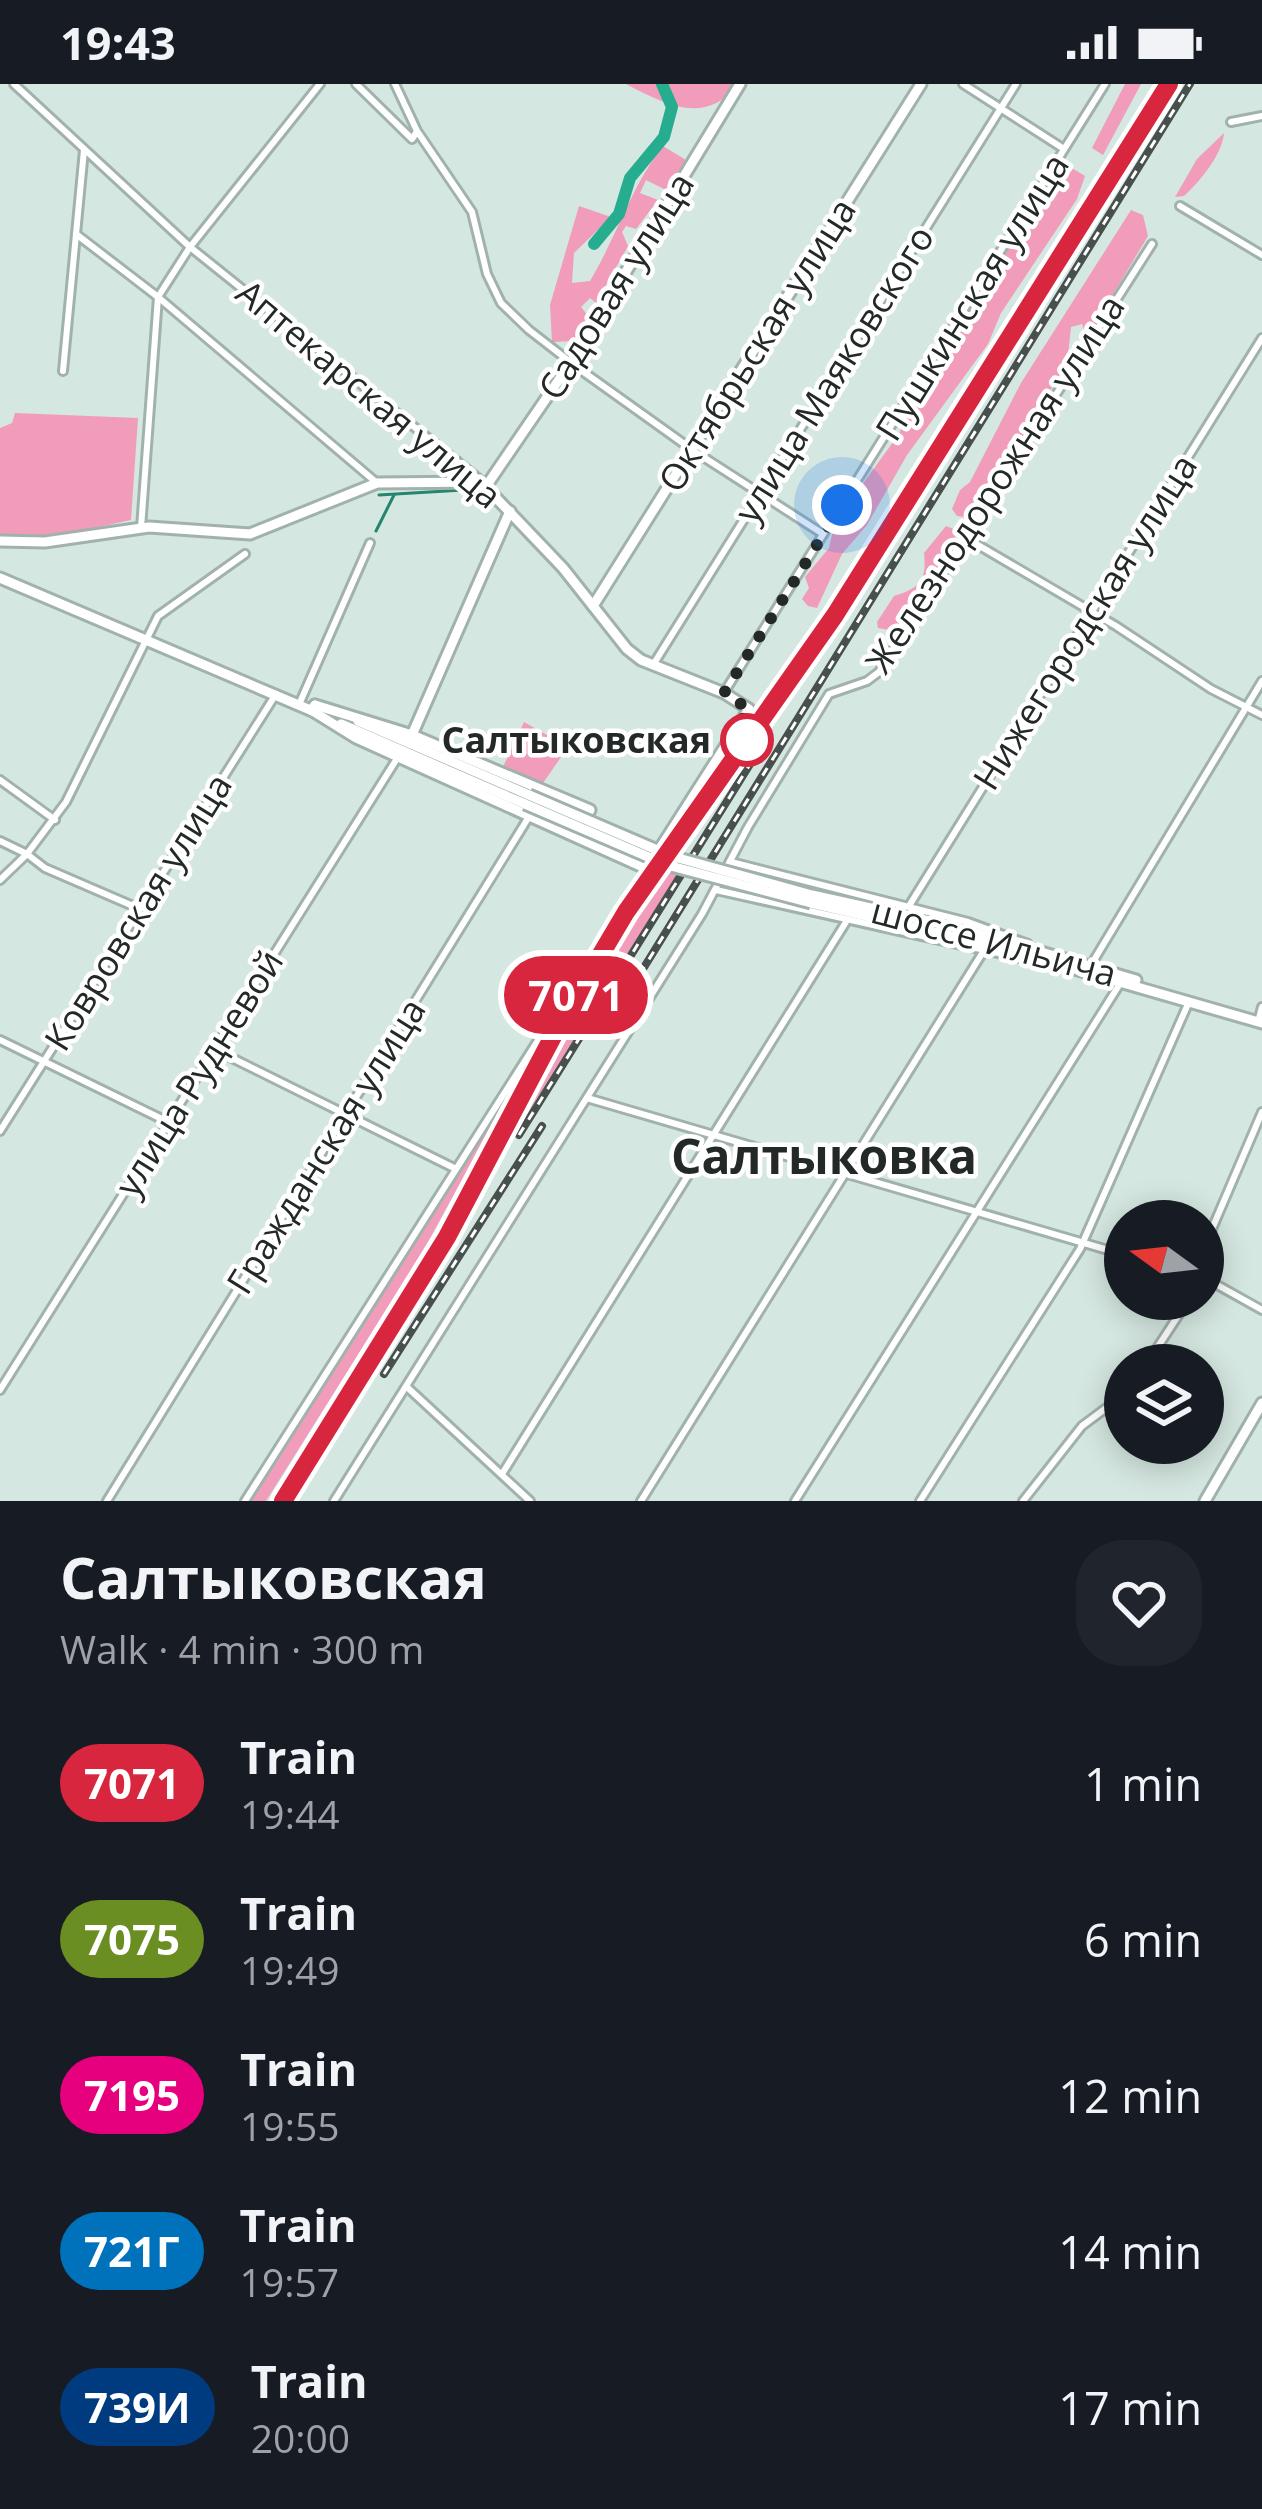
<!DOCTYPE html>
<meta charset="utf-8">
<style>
body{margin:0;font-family:"Open Sans",sans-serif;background:#20242c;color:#f1f3f6;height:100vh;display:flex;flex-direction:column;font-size:45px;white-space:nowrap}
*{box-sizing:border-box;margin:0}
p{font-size:39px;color:#9ea1a6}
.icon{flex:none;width:66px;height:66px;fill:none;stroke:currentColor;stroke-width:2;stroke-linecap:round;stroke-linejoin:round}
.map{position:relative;height:1417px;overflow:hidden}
.panel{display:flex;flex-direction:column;background:#171b24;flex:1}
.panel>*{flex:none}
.badge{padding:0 24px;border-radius:39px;font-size:42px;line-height:78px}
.needle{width:78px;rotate:285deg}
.tools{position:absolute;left:1104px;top:1116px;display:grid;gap:24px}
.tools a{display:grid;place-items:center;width:120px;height:120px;border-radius:50%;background:#171b24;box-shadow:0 6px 30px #0003;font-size:60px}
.you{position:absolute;width:60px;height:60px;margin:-30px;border:9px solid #fff;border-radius:50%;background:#1a73e8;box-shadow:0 0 0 18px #1a73e833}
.map>.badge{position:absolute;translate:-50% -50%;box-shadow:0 0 0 6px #fff}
.round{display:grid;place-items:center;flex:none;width:126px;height:126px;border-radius:48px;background:#20242c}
.summary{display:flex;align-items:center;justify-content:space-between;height:204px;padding:0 60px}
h1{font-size:57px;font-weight:700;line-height:90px}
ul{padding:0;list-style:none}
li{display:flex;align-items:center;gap:36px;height:156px;padding:0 60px}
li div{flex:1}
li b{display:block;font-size:45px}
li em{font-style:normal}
li .badge{min-width:132px;font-weight:700;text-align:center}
.status{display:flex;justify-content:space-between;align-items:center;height:84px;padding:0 60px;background:#171b24;direction:ltr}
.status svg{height:33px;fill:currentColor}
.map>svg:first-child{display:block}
</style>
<div class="status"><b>19:43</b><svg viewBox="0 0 49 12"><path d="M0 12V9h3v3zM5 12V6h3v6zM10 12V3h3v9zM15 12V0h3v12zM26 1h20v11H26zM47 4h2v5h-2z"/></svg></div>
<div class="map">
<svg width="1262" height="1417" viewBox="0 0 1262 1417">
<rect width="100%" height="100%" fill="#d5e7e1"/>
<g fill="#f09cba">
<path d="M626,0H738C705,43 665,20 626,0Z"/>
<polygon points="1125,0 1141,0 1103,71 1092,64"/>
<path d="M1224,49C1222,71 1200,97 1184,112L1175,113L1197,75Z"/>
<path d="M663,62L686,76L666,106L646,96L640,109L658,116L636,145L626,142L622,148L628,162L596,219L590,214L581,223L589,233L574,257L552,258L550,221L579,122L611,133L574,169L572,199L590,197C617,152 631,103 663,62Z"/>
<path d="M1062,78L1085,92L1077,115L1001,229L988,260L907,371L867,441L842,470L817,524L808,522L802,515L809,504L805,493L829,464L835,438L899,350L910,321L923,303L943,290L945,272L956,249L1031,125L1044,123C1054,107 1046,90 1062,78Z"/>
<polygon points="1131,126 1143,131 1148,152 1091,247 1085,249 1082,240 1071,243 1067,279 972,434 957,432 952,425 960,406 970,398 1021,299"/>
<polygon points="15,329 138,334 131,436 44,455 0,451 0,344 12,339"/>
<path d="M946,442L956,446L955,456L904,538L894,547L878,544L877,538L894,512C920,504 927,497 924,469Z"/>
<polygon points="524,638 568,663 541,702 502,685"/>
<polygon points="659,785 678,789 486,1096 587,901"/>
<polygon points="522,986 423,1167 266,1417 249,1417"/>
</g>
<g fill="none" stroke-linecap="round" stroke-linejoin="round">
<g stroke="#258570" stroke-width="3">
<polyline points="379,411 480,405 486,410"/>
<polyline points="376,447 394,411"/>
</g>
<polyline stroke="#26ac8f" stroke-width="12" points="594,160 619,130 630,94 664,53 672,23 662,0"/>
<defs>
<g id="street">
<polyline points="14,0 190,163 479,395"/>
<polyline points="356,0 412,55 416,49"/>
<polyline points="395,0 417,47 472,128 487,190 501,219 529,246 578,284 694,367 823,450"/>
<polyline points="963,0 1064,65"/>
<polyline points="1231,38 1262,32"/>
<polyline points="1180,122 1262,171"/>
<polyline points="76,150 158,213 377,399"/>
<polyline points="63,287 84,66"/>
<polyline points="449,398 457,377"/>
<polyline points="141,444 158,213 190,163 320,0"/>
<polyline points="966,454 1116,542 1211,605 1262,631"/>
<polyline points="653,581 1016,0"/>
<polyline points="725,607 1105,0"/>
<polyline points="301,616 370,459"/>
<polyline points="0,696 55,736"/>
<polyline points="0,757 27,770 45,784 140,825"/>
<polyline points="731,778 968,838 1028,860"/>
<polyline points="0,796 27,770 66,718 158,532 245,470"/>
<polyline points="716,806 1029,876"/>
<polyline points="909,822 1262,254"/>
<polyline points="1091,881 1262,597"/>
<polyline points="1258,938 1262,923"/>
<polyline points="0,956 168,1038"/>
<polyline points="214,965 456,1085"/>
<polyline points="587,1014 1125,1171"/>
<polyline points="0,1047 276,610"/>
<polyline points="1203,1166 1262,1028"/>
<polyline points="1203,1193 1262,1226"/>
<polyline points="1146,1281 1189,1215"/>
<polyline points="408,1304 530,1417"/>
<polyline points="0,1306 398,673"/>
<polyline points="502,1390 846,838"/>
<polyline points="107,1417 530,731"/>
<polyline points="245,1417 647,785"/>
<polyline points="334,1417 702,830 748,743 829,610 867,597 879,588 1152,160"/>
<polyline points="641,1417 983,868"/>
<polyline points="795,1417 1121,898"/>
<polyline points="920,1417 1080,1165 1188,920"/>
<polyline points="1023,1417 1082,1342 1125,1310"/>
</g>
<g id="secondary">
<polyline points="487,401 571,278 740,0"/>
<polyline points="0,457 45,458 149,443 250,450 377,399 481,398 563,484 627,565 641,576 724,609 749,625 647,785 356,654 311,626 315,621"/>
<polyline points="0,494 315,628"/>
<polyline points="593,522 921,0"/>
<polyline points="315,621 412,651 590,726 580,741"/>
<polyline points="358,637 529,711"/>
<polyline points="341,640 525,720"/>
<polyline points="412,651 510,427"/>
<polyline points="812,811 956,843 1136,896"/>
<polyline points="811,819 998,863 1262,939"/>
<polyline points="1205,1417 1262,1319"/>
</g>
</defs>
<use href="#street" stroke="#a1b2ad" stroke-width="12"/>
<use href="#secondary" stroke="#a1b2ad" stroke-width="15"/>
<use href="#street" stroke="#fff" stroke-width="6"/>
<use href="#secondary" stroke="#fff" stroke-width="9"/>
<defs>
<g id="rail">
<polyline points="630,906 1190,0"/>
<polyline points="519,1051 757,669"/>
<polyline points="384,1290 542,1042"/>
<polyline points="283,1417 447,1153 559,941 626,828 835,531 1169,0"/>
</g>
</defs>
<use href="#rail" stroke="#48504d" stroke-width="8"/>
<use href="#rail" stroke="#fff" stroke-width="3" stroke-dasharray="9" stroke-linecap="butt"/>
<defs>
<g id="secondary-bridge">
<polyline points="529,711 671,772 812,811"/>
<polyline points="525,720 667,781 811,819"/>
</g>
</defs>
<use href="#secondary-bridge" stroke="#a1b2ad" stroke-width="15" stroke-linecap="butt"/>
<use href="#secondary-bridge" stroke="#fff" stroke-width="9"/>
</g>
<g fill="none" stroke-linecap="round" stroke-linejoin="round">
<defs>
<polyline id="line" points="283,1417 447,1153 559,941 626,828 835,531 1169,0"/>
</defs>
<use href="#line" stroke="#fff" stroke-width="27"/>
<use href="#line" stroke="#d7263d" stroke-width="18"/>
<polyline stroke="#232927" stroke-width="12" stroke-dasharray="0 21.6" points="747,656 729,656 749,625 724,609 842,421"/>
</g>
<circle fill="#fff" stroke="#d7263d" stroke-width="6" cx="747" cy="656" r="24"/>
<g text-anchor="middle" stroke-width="9" stroke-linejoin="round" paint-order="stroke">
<g font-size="36" fill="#232927" stroke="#fff">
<text transform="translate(616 202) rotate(-58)" y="13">Садовая улица</text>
<text transform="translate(972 213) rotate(-58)" y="13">Пушкинская улица</text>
<text transform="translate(757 261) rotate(-58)" y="13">Октябрьская улица</text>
<text transform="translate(834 290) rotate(-58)" y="13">улица Маяковского</text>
<text transform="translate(369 310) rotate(40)" y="13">Аптекарская улица</text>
<text transform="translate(995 400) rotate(-57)" y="13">Железнодорожная улица</text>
<text transform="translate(1085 538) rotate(-58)" y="13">Нижегородская улица</text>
<text transform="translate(138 828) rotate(-58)" y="13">Ковровская улица</text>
<text transform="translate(994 858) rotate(15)" y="13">шоссе Ильича</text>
<text transform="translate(199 989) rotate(-58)" y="13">улица Рудневой</text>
<text transform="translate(326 1062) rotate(-58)" y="13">Гражданская улица</text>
</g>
<g font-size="36" font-weight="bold" fill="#232927" stroke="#fff" text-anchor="end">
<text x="711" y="669">Салтыковская</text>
</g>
<g font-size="48" font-weight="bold" fill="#232927" stroke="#fff">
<text x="824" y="1090">Салтыковка</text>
</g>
</g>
</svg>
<div class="tools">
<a><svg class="needle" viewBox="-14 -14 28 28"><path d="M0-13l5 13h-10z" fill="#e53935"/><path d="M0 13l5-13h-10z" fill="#9ea1a6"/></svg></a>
<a><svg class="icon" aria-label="layers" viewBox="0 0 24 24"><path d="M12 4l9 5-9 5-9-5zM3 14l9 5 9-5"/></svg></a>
</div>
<div class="you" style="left:842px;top:421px"></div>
<b class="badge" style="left:576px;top:911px;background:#d7263d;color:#fff">7071</b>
</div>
<section class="panel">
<div class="summary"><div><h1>Салтыковская</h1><p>Walk · 4 min · 300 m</p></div><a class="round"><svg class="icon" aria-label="heart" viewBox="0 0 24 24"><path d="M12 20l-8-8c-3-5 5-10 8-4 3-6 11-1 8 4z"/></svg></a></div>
<ul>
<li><span class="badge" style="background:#d7263d;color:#fff">7071</span><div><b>Train</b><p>19:44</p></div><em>1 min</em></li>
<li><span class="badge" style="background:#6b8e23;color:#fff">7075</span><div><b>Train</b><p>19:49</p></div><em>6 min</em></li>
<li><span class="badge" style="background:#e6007e;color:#fff">7195</span><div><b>Train</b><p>19:55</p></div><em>12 min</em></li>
<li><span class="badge" style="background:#0072bc;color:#fff">721Г</span><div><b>Train</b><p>19:57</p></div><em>14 min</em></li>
<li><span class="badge" style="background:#003b80;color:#fff">739И</span><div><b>Train</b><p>20:00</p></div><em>17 min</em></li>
</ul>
</section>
